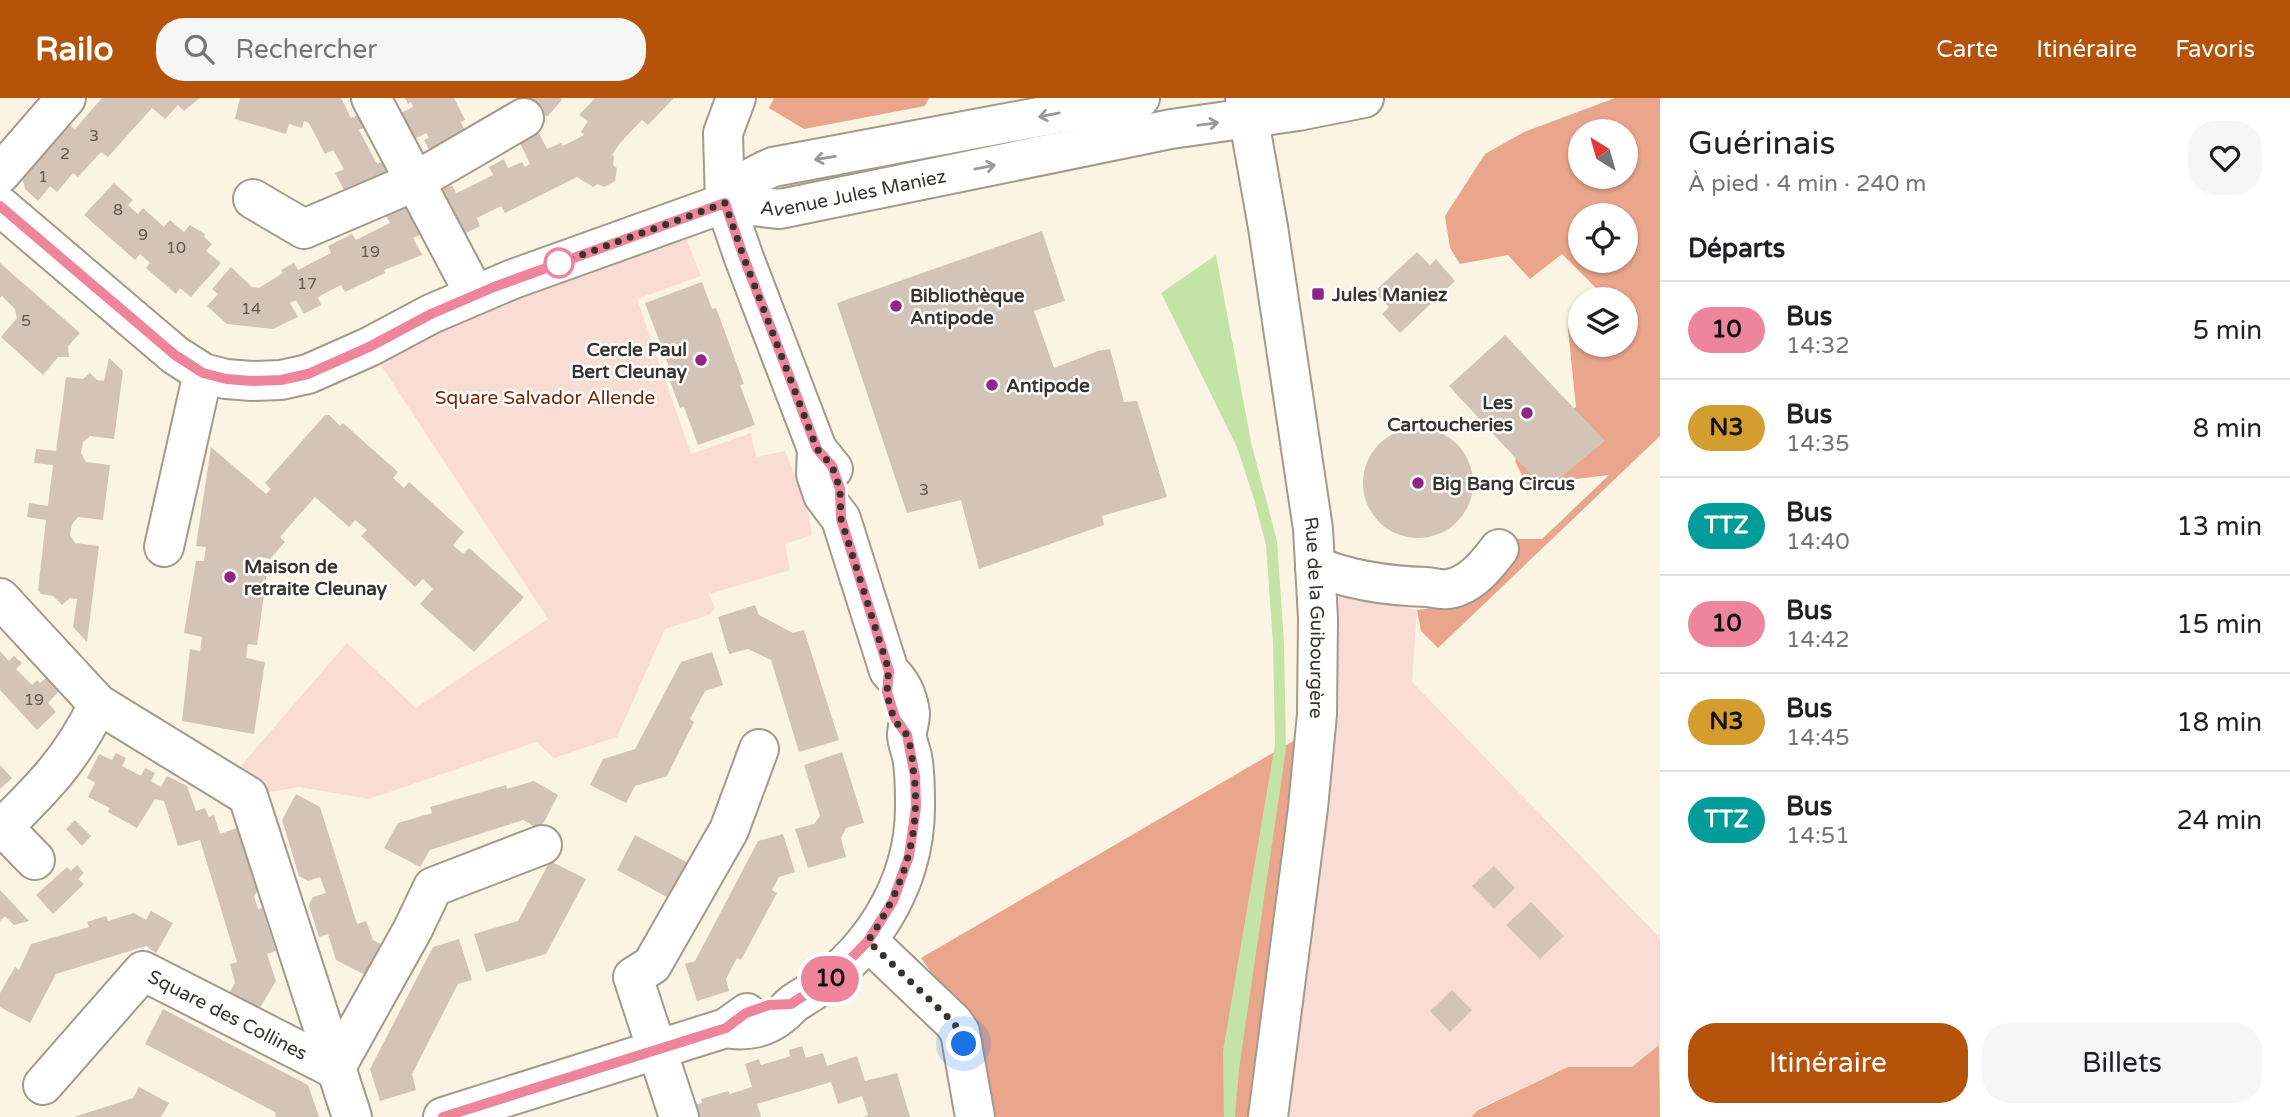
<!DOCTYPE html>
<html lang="fr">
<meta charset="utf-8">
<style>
body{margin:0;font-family:"Varela Round",sans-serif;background:#f6f6f6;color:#202124;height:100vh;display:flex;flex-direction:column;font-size:26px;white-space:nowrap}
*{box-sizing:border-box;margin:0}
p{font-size:23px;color:#757577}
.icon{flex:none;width:38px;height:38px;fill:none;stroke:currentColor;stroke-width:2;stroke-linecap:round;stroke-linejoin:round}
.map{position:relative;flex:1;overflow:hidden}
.panel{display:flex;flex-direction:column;background:#fff;width:630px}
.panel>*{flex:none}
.badge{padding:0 14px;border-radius:23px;font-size:24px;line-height:46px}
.needle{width:46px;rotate:323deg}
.controls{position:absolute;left:1568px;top:21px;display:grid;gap:14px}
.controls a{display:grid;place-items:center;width:70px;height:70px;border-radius:50%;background:#fff;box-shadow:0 2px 5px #0004;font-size:35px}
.you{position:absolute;width:35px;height:35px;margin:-18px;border:5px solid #fff;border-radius:50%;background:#1a73e8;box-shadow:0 0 0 10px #1a73e833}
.map>.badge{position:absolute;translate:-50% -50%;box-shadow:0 0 0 4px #fff}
h2{padding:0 28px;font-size:26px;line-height:63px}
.round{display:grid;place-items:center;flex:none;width:74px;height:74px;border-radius:28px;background:#f6f6f6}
.summary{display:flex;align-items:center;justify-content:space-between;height:119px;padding:0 28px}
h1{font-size:33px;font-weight:600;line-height:52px}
.action{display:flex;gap:14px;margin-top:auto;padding:14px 28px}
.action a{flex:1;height:80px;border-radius:28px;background:#b45309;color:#fff;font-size:28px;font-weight:600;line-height:80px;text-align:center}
.action a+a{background:#f6f6f6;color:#202124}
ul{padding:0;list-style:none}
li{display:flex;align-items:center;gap:21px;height:98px;padding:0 28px;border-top:2px solid #e0e0e0}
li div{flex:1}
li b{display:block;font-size:26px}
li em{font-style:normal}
li .badge{min-width:77px;font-weight:700;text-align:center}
header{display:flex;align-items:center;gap:42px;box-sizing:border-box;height:98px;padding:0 35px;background:#b45309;color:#fff}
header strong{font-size:33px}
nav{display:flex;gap:38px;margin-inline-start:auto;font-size:24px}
.search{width:490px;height:63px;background:#f6f6f6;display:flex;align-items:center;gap:18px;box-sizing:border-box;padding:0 24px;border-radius:28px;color:#757577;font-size:26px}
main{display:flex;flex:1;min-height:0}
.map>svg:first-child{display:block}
</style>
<header>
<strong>Railo</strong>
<div class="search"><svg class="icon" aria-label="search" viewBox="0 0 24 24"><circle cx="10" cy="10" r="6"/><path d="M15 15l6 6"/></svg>Rechercher</div>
<nav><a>Carte</a><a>Itinéraire</a><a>Favoris</a></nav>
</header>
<main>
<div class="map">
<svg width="1660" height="1019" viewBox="0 0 1660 1019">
<rect width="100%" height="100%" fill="#fcf4e2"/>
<g fill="#f9ddd4">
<polygon points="679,123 701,178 637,201 691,356 751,335 756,359 785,353 807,407 812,437 785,446 790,472 709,496 715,510 709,517 665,531 617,639 554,660 536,644 369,701 299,689 248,698 226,685 347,545 416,610 548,521 369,249"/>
<polygon points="1339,498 1417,512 1412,584 1660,840 1660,948 1632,969 1568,969 1478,1011 1471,1019 1286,1019 1325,703"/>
</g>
<g fill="#eaa58d" fill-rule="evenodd">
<polygon points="774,0 929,0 925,8 804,31 769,10"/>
<path d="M1615,0H1660V338L1438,550L1421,533L1417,512L1440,509L1498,460L1515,441H1542L1609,377L1527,387L1515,363L1523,347L1576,309L1568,231L1580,213V247H1626V201H1589L1596,190L1562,156L1530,181L1508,157L1460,166L1450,150L1445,118L1485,56L1524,34ZM1580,33H1626V79H1580ZM1580,117H1626V163H1580Z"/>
<polygon points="1331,621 1286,1019 991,1019 978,943 921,860"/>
<polygon points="1659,947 1660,1019 1471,1019 1478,1012 1568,969 1632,969"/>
</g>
<polygon fill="#c3e4a6" points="1216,157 1251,344 1277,443 1284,545 1286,651 1239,971 1235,1019 1224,1019 1223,953 1275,646 1273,545 1266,447 1254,401 1237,349 1161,195"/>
<g fill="#d3c4b7">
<polygon points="102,0 200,0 184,13 178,7 165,21 152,10 108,59 101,54 78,79 73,75 57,94 50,88 38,103 25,91 22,78 68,26 75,31"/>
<polygon points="240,0 341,0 351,20 361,16 368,28 359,32 377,66 385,62 391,74 346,96 335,75 344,71 333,52 325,56 309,25 304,23 302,30 289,26 286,36 235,21"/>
<polygon points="405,0 454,0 465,22 461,24 467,38 432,57 424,42 429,40 426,35 411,43 397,17 413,9 411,4 408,6"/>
<polygon points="525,0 561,0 562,2 547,19"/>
<polygon points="595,0 674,0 648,27 642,22 620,45 612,57 614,58 613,67 617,70 615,83 604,89 598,86 593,89 577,79 505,115 501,108 477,120 480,128 460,138 437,94 452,87 456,95 461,93 493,77 489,69 504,61 508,70 522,64 525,69 530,66 519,43 538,33 547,51 561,45 563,48 584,37 581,34 588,23 579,17"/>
<polygon points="114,85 133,102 128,107 138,116 143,110 164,129 170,122 184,134 190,127 205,136 204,139 212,146 206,153 221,165 191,199 180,190 176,196 146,170 150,165 140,156 135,162 84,117"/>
<polygon points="408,107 422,136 413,140 422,157 384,172 385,175 345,194 341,187 318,199 321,207 304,216 296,202 290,205 298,219 273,231 227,226 207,208 218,196 212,191 231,169 252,189 259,190 283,175 281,172 294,165 298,172 331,155 328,148 352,136 356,142 390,125 386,118"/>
<polygon points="1042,133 1065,203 1034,213 1054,270 1098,253 1110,251 1124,304 1137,303 1167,399 1102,418 1104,427 979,471 961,402 907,415 837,205"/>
<polygon points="1417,154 1430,167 1436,161 1455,183 1400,235 1382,216 1389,209 1374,194"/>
<polygon points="0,165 80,235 68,248 69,259 58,259 43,277 1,239 17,220 15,211 2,198 0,200"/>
<polygon points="702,184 712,211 716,210 722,226 744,286 740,287 755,327 698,347 684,309 680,310 667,275 671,274 645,205"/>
<polygon points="1505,237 1605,343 1545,392 1449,288"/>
<polygon points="109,260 123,273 114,341 90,338 83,344 81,355 86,364 110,367 103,422 78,419 72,426 70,437 75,445 99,448 87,544 73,529 77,501 70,500 62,507 53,498 41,496 38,492 46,422 27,419 29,405 48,408 53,367 34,365 36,351 56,353 66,279 83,281 90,275 97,282 104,283"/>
<polygon points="325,317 329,317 340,328 343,325 398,374 393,380 404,390 409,384 464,434 453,447 463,456 469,450 524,499 474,554 420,506 433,491 423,481 415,489 361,438 367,432 355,422 349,429 315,399 280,439 285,444 270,461 261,459 259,473 267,475 257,547 248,546 246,560 265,564 254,636 182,623 190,551 200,553 202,539 184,535 196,463 204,463 206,449 196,448 211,349 266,396 271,391 265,385"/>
<circle cx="1418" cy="385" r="55"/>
<polygon points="755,507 759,517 793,535 804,532 839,642 799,654 771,562 748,551 729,556 718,519"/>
<polygon points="0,553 9,563 14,558 22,565 16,571 32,587 37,582 40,585 47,579 60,592 48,605 56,614 37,632 0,592"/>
<polygon points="712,554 723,587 705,593 690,621 694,624 667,678 635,688 626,705 590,687 603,661 635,651 681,564"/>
<polygon points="842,654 864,725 846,730 841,740 846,759 808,770 795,731 814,726 820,718 804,667"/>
<polygon points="116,655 126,660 122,668 130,672 141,678 145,670 155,675 151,683 161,689 167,678 187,688 196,713 205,710 209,719 214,717 220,736 237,730 258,792 254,798 258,811 262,810 276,853 267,856 276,883 255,918 225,902 235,885 230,866 237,864 200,742 178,748 164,703 155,701 137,730 108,714 110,710 88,699 95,685 87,680 99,656 112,662"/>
<polygon points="0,667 12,680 0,691"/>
<polygon points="534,683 558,697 540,732 523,722 430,752 420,769 384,750 398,725 432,715 430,709 506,687 507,691"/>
<polygon points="296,696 320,709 357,826 366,823 373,842 389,850 373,881 336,862 328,836 319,839 309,807 313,799 326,795 320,779 308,783 299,778 282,722"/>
<polygon points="75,722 91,738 82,748 66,731"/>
<polygon points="783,736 795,774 779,779 772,792 777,795 741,862 737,860 726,881 729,893 697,903 685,866 695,863 758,743"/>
<polygon points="635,737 694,768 676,804 617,772"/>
<polygon points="550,763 586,781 546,856 486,874 474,836 518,823"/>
<polygon points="77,767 84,775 78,781 84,786 53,816 36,797 67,769 71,773"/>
<polygon points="1494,768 1515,790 1494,811 1472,788"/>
<polygon points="0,792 15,808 29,823 14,827 5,818 0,823"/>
<polygon points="1531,804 1564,838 1540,861 1506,827"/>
<polygon points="151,813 173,825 156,855 146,848 56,876 30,925 0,909 0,895 15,869 19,872 31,846 89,829 87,824 106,818 108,823 134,815 146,822"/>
<polygon points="459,841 472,882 458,886 412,976 416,992 380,1003 370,971 433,849"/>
<polygon points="1452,892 1472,912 1450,934 1430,913"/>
<polygon points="163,911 308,987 319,1019 276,1019 275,1014 145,946"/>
<polygon points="802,948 806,960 823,955 827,968 857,958 865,983 897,975 910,1019 863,1019 868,1017 862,998 838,1006 831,984 757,1006 761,1019 696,1019 693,1007 702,1005 701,1001 728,993 730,996 752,989 745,966 759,961 761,967 785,960 790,958 789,952"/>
<polygon points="139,989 169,1005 161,1019 74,1019 133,1000"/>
</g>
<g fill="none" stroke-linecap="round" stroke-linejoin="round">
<defs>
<g id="minor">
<polyline points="371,0 475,197"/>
<path id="s1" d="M1245,0L1268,129L1313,431L1318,520L1317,616L1308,710L1268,1019"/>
<polyline points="0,76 66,0"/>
<polyline points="253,101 304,131 414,84 524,20"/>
<polyline points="725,105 744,160 817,351 833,371"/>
<polyline points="164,449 203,275"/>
<path d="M1315,468C1351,483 1389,488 1427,489C1434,490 1442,492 1449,491C1471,487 1486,468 1499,451"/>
<polyline points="0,500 98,606 248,698 352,1019"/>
<polyline points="0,726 35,762"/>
<path d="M0,732C42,691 73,660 98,606"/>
<polyline points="868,843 953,924 960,934 975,1019"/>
<path d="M726,930C745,934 766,930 781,917C787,913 790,907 797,903C867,862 916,789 915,706C915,690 915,674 912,658C910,651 907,643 907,637C907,630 910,623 910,615C908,599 901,584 889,573L841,421L823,397L816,376L817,351"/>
<polyline points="335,971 413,831 433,789 542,747"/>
<path id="s2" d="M43,987L143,873L335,971"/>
<polyline points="443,1019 726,930 747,915"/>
<polyline points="679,1019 633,879 652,867 729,732 759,651"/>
</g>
<g id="major">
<path id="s3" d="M725,105L780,111L1171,31L1298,13L1364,0"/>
<path d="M725,105C739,86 752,78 773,69L1140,0"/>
<polyline points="725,105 723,35 736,0"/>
<polyline points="0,108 175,257 203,275 226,281 252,283 281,282 308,276 369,249 431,216 513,181 725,105"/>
</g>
</defs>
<use href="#minor" stroke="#a29a8a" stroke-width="42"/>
<use href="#major" stroke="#a29a8a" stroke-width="42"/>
<use href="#minor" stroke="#fff" stroke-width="38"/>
<use href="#major" stroke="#fff" stroke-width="38"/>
</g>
<defs><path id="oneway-shaft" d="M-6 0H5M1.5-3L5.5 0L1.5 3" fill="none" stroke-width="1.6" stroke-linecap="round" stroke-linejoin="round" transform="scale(1.75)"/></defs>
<g stroke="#9c9a97">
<use href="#oneway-shaft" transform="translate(1049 17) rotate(169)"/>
<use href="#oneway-shaft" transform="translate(1208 26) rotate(-8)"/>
<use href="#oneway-shaft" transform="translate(825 60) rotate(171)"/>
<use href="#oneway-shaft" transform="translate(985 69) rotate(-11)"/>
</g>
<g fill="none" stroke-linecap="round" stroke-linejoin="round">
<defs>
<polyline id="line" points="0,108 175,257 203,275 226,281 252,283 281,282 308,276 369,249 431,216 494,189 725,105 744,160 817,351 832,368 840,391 841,421 889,573 887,594 895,620 907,637 915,678 916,709 909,758 893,803 868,843 834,878 791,906 769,907 746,915 726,930 443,1019"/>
</defs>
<use href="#line" stroke="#fff" stroke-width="16"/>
<use href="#line" stroke="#ef859d" stroke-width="10"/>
<path stroke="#38352f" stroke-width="7" stroke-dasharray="0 12.6" d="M559,165L725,105L744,160L817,351L832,368L840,391L841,421L889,573C885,591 888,609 897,625C900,630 905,633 907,638C911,647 912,660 913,670C923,733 903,792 868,843L953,924L960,934L964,946"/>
</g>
<circle fill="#fff" stroke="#ef859d" stroke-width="3.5" cx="559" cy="165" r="14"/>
<g fill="#902487" stroke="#fff" stroke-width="2.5">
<rect x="1311" y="189" width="14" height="14" rx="3.5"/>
<circle cx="896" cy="208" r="7"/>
<circle cx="701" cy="262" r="7"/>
<circle cx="992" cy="287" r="7"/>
<circle cx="1527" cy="315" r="7"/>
<circle cx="1418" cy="385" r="7"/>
<circle cx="230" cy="479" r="7"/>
</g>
<g text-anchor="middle" stroke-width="5" stroke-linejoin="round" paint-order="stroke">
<g font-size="16" fill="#5f5951">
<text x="94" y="43">3</text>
<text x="65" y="61">2</text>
<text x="43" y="84">1</text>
<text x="118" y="117">8</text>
<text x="143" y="142">9</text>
<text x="176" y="155">10</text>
<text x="370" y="159">19</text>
<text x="307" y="191">17</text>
<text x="251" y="216">14</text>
<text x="26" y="228">5</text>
<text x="924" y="397">3</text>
<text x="34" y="607">19</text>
</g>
<g font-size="19" fill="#38352f" stroke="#fff">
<text dy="7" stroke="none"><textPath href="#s3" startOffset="130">Avenue Jules Maniez</textPath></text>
<text dy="7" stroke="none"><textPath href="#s1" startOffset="525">Rue de la Guibourgère</textPath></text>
<text dy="7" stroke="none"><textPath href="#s2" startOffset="247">Square des Collines</textPath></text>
</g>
<g font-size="19" font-weight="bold" fill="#38352f" stroke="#fff" text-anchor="start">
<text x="1332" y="203">Jules Maniez</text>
<text x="910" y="204">Bibliothèque<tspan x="910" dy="22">Antipode</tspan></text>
<text x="687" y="258" text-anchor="end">Cercle Paul<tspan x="687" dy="22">Bert Cleunay</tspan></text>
<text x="1006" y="294">Antipode</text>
<text x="1513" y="311" text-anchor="end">Les<tspan x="1513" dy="22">Cartoucheries</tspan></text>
<text x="1432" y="392">Big Bang Circus</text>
<text x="244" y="475">Maison de<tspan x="244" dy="22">retraite Cleunay</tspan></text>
</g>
<g font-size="19" fill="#762603" stroke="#fff">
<text x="545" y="306">Square Salvador Allende</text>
</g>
</g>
</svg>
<div class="controls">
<a><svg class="needle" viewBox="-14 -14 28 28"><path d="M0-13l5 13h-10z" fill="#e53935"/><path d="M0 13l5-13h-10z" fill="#757577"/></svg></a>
<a><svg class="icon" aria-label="locate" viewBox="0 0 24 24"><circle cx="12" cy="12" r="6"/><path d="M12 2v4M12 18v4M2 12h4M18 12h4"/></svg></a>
<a><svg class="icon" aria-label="layers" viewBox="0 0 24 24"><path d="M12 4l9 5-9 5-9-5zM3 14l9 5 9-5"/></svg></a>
</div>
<div class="you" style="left:964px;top:946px"></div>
<b class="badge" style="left:830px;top:881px;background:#ef859d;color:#111">10</b>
</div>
<section class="panel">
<div class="summary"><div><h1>Guérinais</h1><p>À pied · 4 min · 240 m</p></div><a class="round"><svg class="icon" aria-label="heart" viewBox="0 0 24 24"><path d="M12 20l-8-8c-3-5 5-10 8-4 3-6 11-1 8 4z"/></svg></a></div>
<h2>Départs</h2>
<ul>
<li><span class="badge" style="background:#ef859d;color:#111">10</span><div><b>Bus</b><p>14:32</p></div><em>5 min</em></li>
<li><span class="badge" style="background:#d39d2f;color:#111">N3</span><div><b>Bus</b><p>14:35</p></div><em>8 min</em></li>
<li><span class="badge" style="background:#009c99;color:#fff">TTZ</span><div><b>Bus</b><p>14:40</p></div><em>13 min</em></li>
<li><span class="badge" style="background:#ef859d;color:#111">10</span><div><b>Bus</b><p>14:42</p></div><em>15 min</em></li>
<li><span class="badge" style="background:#d39d2f;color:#111">N3</span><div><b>Bus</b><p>14:45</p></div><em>18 min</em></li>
<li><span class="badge" style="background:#009c99;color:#fff">TTZ</span><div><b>Bus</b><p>14:51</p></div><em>24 min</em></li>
</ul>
<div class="action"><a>Itinéraire</a><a>Billets</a></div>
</section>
</main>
